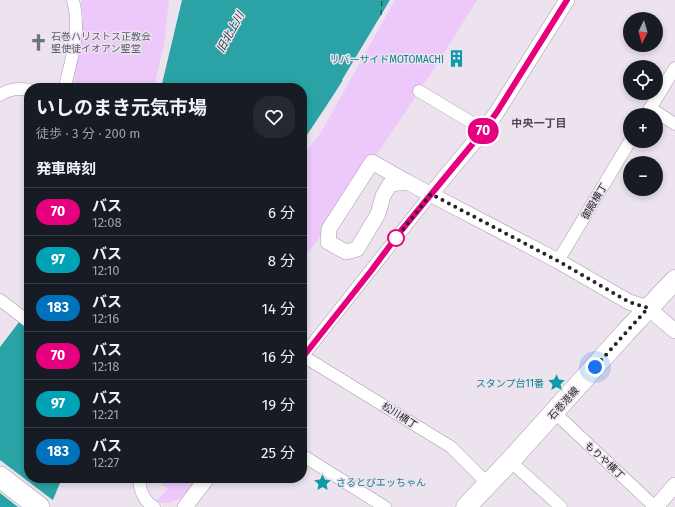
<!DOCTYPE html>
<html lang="ja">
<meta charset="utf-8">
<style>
body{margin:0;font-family:"Fira Sans","Noto Sans JP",sans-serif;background:#242831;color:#f1f3f6;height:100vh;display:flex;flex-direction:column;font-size:15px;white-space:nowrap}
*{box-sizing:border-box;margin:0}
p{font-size:13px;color:#9ea1a6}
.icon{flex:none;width:22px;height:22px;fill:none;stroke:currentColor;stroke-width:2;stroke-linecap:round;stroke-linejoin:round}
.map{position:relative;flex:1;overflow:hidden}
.details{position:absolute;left:24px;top:83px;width:283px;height:400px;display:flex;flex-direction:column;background:#171b24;border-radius:16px;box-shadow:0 2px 6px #0003}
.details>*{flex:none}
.badge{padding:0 8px;border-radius:13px;font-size:14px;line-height:26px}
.needle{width:26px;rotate:185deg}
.tools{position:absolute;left:623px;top:12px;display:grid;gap:8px}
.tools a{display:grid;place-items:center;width:40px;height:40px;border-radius:50%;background:#171b24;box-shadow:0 2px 6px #0003;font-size:20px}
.you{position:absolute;width:20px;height:20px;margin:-10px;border:3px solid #fff;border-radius:50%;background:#1a73e8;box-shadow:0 0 0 6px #1a73e833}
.map>.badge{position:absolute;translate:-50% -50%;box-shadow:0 0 0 2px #fff}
h2{padding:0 12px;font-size:15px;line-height:36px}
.round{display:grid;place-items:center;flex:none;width:42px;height:42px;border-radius:16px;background:#242831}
.headline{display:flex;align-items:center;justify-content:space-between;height:68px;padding:0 12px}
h1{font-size:19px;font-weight:700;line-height:30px}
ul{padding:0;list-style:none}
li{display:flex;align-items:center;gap:12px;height:48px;padding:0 12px;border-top:1px solid #363941}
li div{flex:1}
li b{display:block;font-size:15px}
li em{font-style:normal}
li .badge{min-width:44px;font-weight:700;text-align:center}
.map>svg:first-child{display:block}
</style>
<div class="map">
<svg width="675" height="507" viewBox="0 0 675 507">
<rect width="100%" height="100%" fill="#ece3ef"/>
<g fill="#edc9fb">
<polygon points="81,0 169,0 164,44 154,88 73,88 83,18"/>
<polygon points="395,0 477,0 436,66 379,151 314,245 302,260 302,156 320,134"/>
<path d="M159,478H200C189,493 176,507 155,502L168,489L161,483Z"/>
</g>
<g fill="#2aa2a6">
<path d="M182,0H390C363,49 334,96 302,142V88H161Z"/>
<polygon points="29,309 29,478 62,478 50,507 0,507 0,347"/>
</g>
<g fill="#ece3ef">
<polygon points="390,0 392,0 391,1 370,39 344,81 342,80"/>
<polygon points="0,460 54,501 52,507 18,507 0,493"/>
</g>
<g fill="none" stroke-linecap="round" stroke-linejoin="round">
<polyline stroke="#233c3d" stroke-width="1" stroke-dasharray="5 4" stroke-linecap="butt" points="381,15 382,0"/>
<defs>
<g id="minor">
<path d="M63,88L65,86C72,57 81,30 73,0"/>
<polyline points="419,91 484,130"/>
<path d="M0,95C9,89 19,88 29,90"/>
<polyline points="650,108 675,124"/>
<polyline points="646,115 675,68"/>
<polyline points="558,261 630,141"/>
<polyline points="0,300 29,322"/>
<polyline points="303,356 451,447 488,484"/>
<polyline points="302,357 431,194"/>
<polyline points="554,412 655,507"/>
<polyline points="302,455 385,507"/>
<polyline points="510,461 561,507"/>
<path d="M140,478C138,489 145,502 154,507"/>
</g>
<g id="tertiary">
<polyline points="407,182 390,184 383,196 378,214 357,249 346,252 328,242 329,229 372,162 407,182 558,261 629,302 648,308 675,331"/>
<polyline points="431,194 484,130 497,112 567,0"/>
<polyline points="185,507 207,478"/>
<polyline points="656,507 675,485"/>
</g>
<polyline id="primary" points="466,507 510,461 625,333 675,280"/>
<polyline id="trunk" points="0,477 39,507"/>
</defs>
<use href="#minor" stroke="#a49ca8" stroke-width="13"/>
<use href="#tertiary" stroke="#a49ca8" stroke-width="16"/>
<use href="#primary" stroke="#a49ca8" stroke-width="21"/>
<use href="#trunk" stroke="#a49ca8" stroke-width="22"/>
<use href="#minor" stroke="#fff" stroke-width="12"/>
<use href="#tertiary" stroke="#fff" stroke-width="15"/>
<use href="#primary" stroke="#fff" stroke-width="20"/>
<use href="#trunk" stroke="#fff" stroke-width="21"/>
</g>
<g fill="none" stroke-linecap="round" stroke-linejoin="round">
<defs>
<polyline id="line" points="302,358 371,271 400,232 484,130 497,112 567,0"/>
</defs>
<use href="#line" stroke="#fff" stroke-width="9"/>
<use href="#line" stroke="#e6007e" stroke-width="6"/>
<polyline stroke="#272429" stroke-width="4" stroke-dasharray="0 7.2" points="396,238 393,242 431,194 558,261 629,302 648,308 595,367"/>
</g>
<defs>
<symbol id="church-bare" viewBox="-9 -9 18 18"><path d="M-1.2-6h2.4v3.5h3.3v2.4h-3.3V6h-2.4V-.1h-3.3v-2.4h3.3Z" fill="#6b7280" stroke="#ece3ef" stroke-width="2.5" paint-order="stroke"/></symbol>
<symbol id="building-bare" viewBox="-9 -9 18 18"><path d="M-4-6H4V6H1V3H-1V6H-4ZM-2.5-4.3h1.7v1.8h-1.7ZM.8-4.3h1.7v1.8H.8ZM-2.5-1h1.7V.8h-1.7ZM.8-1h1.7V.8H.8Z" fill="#0f9aa8" stroke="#ece3ef" stroke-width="2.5" paint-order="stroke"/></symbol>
<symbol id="sight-bare" viewBox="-9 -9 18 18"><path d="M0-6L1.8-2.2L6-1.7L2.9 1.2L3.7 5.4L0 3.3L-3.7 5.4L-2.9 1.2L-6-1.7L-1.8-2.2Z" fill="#0f9aa8" stroke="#ece3ef" stroke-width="2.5" paint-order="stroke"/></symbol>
</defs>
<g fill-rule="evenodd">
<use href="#church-bare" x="26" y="30" width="25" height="25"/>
<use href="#building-bare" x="444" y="46" width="25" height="25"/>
<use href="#sight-bare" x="544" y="370" width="25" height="25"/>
<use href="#sight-bare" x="310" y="470" width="25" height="25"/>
</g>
<circle fill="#fff" stroke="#e6007e" stroke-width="2" cx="396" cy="238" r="8"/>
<g text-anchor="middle" stroke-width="3" stroke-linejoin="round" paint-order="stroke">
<g font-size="10" fill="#5b616d" stroke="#ece3ef" text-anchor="start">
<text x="51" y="40">石巻ハリストス正教会<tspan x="51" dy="12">聖使徒イオアン聖堂</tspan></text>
</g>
<g font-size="10" fill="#0d838f" stroke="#ece3ef" text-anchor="end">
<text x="444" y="63">リバーサイドMOTOMACHI</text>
<text x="544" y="387">スタンプ台11番</text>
<text x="336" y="486" text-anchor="start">さるとびエッちゃん</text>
</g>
<g font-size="10" fill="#272429" stroke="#ece3ef">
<text transform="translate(594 201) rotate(-59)" y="4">御殿横丁</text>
<text transform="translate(563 403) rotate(-48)" y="4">石巻港線</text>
<text transform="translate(400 415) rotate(32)" y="4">松川横丁</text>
<text transform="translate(605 460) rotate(43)" y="4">もりや横丁</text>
</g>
<g font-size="11" font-style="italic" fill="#233c3d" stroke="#ece3ef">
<text transform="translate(230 32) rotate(-61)" y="4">旧北上川</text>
</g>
<g font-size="11" font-weight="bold" fill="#4d4650" stroke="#ece3ef">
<text x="539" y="127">中央一丁目</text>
</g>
</g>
</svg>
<div class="tools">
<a><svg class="needle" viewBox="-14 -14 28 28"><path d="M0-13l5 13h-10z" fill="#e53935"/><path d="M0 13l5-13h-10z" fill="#9ea1a6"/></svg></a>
<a><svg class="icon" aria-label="locate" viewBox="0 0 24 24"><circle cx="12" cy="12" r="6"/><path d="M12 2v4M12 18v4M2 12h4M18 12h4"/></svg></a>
<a>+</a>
<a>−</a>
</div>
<div class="you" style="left:595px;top:367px"></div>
<b class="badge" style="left:483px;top:131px;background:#e6007e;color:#fff">70</b>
<section class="details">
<div class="headline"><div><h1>いしのまき元気市場</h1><p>徒歩 · 3 分 · 200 m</p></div><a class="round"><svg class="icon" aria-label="heart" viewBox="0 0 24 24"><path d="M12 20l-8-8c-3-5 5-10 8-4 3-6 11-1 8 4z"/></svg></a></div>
<h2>発車時刻</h2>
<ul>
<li><span class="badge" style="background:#e6007e;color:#fff">70</span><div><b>バス</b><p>12:08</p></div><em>6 分</em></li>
<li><span class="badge" style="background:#00a3b4;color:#fff">97</span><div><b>バス</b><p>12:10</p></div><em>8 分</em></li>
<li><span class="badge" style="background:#0072bc;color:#fff">183</span><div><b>バス</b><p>12:16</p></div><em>14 分</em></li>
<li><span class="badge" style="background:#e6007e;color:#fff">70</span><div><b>バス</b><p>12:18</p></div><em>16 分</em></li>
<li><span class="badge" style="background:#00a3b4;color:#fff">97</span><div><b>バス</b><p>12:21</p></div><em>19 分</em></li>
<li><span class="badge" style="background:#0072bc;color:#fff">183</span><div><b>バス</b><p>12:27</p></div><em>25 分</em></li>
</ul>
</section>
</div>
